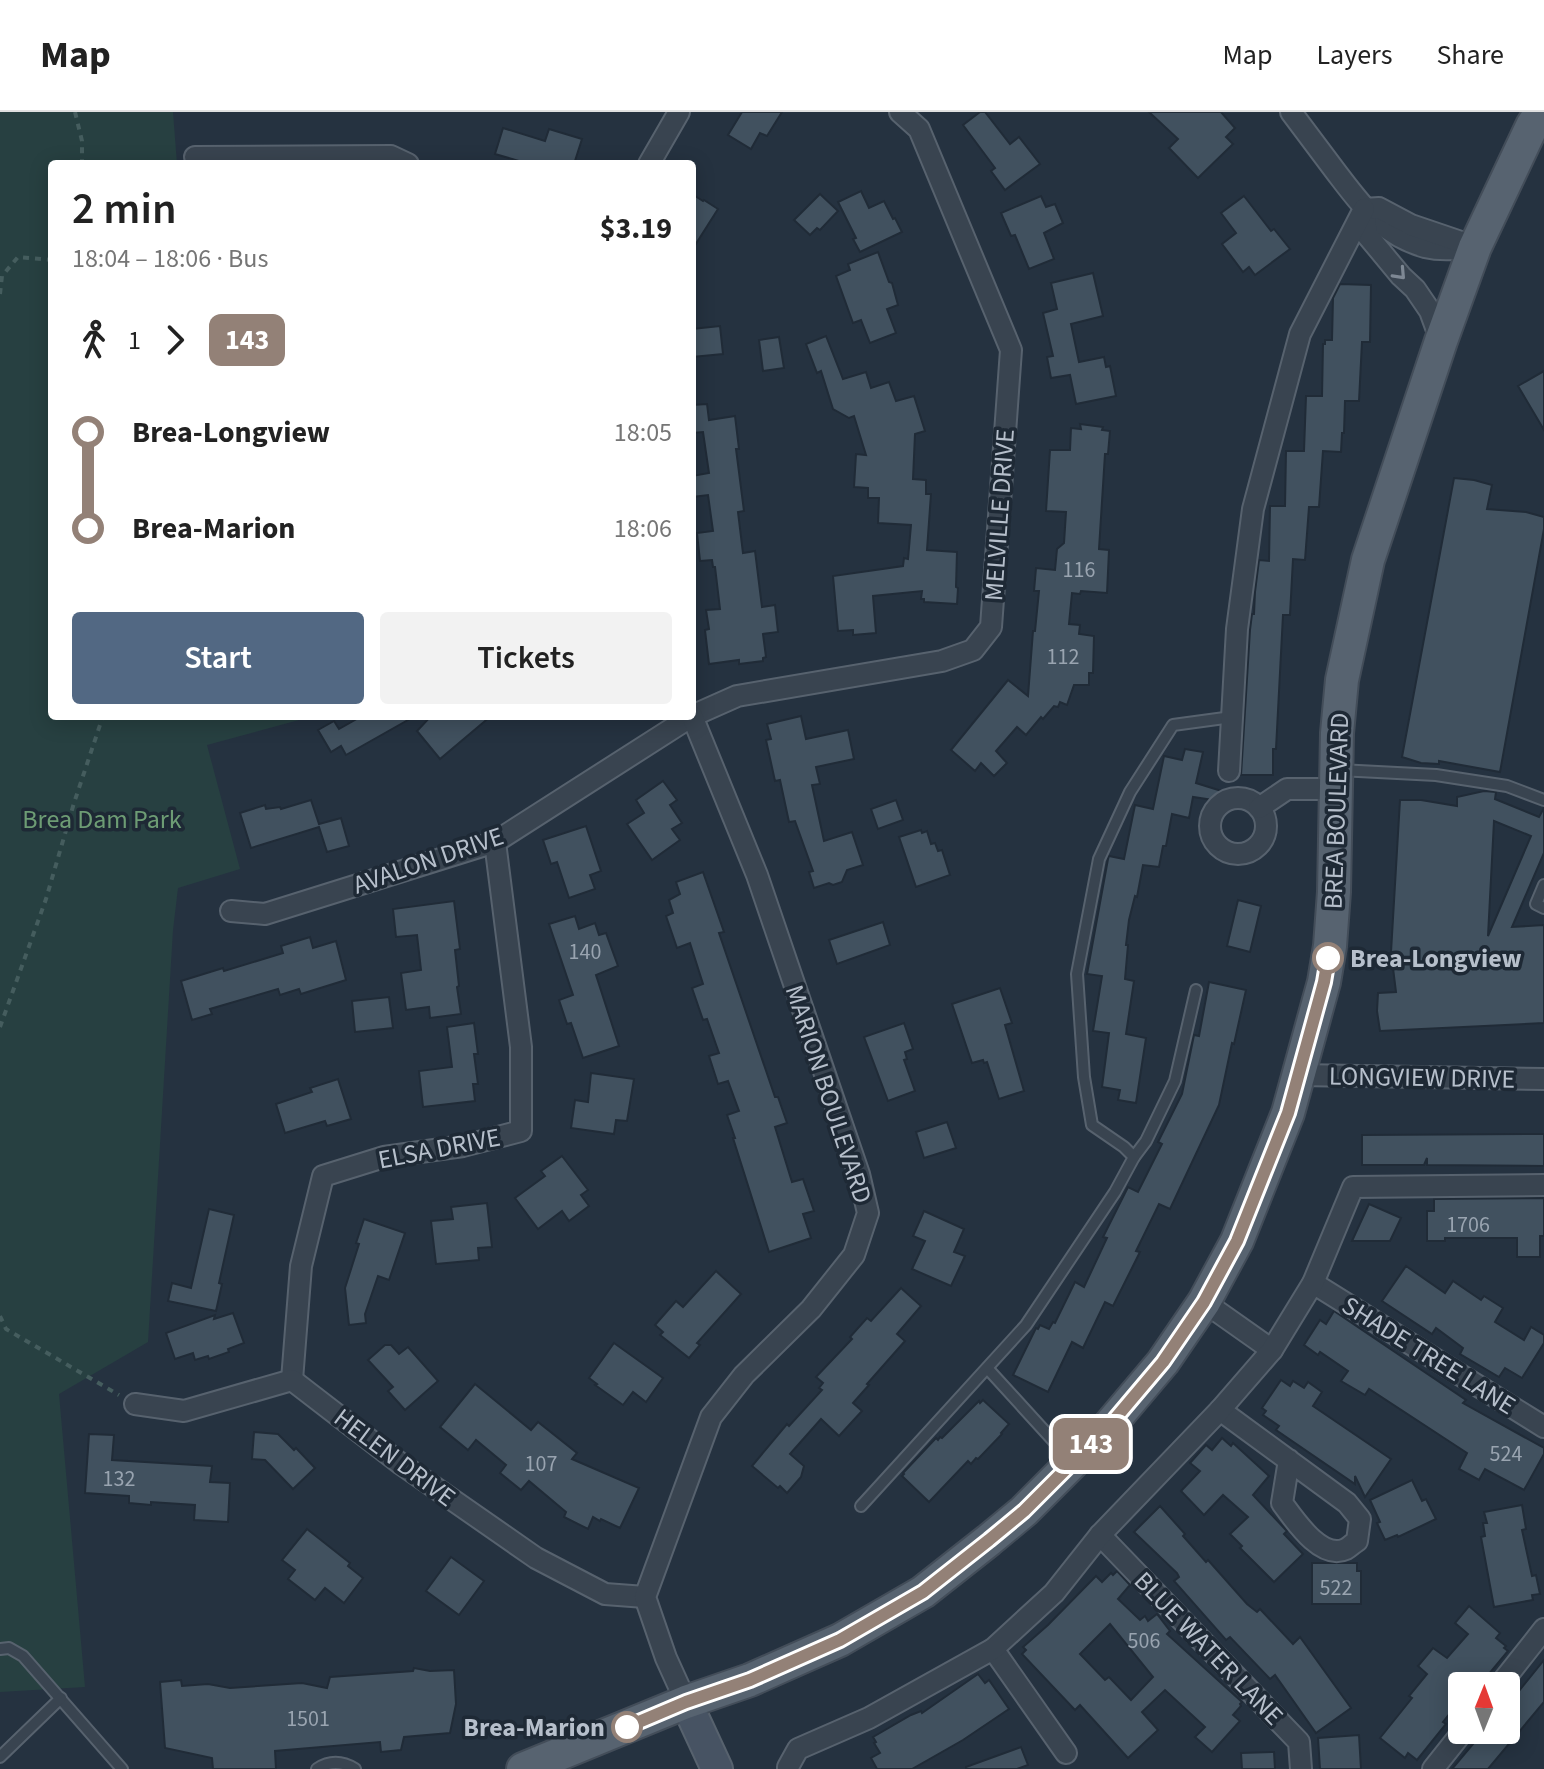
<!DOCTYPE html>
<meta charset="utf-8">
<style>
body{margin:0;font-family:"Source Sans 3",sans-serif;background:#f2f2f2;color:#222;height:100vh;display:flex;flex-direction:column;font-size:30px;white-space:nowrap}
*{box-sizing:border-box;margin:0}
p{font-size:26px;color:#767676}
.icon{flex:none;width:44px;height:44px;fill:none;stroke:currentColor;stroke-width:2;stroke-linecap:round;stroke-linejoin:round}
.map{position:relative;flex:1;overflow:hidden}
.side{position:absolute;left:48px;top:48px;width:648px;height:560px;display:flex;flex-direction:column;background:#fff;border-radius:8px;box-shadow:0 4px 20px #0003}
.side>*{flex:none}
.badge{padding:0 16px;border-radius:12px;font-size:28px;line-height:52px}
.needle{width:52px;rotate:1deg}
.buttons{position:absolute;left:1448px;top:1560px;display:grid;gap:16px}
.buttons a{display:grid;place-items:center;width:72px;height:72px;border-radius:8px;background:#fff;box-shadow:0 4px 20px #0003;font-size:40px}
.map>.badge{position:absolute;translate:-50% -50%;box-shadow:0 0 0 4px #fff}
.legs{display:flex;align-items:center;gap:12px;height:88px;padding:0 24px;font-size:26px}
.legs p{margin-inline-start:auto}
.head{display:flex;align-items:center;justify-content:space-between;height:136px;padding:0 24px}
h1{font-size:44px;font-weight:600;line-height:60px}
.action{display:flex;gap:16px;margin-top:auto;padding:16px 24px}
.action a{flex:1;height:92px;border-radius:8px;background:#526883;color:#fff;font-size:32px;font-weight:600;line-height:92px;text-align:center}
.action a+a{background:#f2f2f2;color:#222}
ul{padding:0 24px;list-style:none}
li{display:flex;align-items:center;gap:28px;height:96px;font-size:30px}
li i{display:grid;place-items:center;width:12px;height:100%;margin:0 10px;background:currentColor}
li i::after{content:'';width:20px;height:20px;margin:-10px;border:6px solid;border-radius:50%;background:#fff}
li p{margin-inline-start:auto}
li:first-child i{background:linear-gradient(#0000 50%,currentColor 0)}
li:last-child i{background:linear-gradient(currentColor 50%,#0000 0)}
header{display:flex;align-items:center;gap:48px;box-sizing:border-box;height:112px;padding:0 40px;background:#fff;border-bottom:2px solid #e0e0e0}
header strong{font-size:38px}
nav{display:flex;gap:44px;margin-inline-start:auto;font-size:28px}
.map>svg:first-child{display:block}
</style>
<header>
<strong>Map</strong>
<nav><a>Map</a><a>Layers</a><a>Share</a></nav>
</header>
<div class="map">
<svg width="1544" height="1657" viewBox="0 0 1544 1657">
<rect width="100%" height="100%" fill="#253240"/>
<polygon fill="#274041" points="0,0 173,0 177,52 52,52 52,604 309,604 310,605 207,633 240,757 178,776 173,818 148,1230 59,1282 85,1575 0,1580"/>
<g fill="#41515f" stroke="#202b37" stroke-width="2" fill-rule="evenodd">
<polygon points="742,0 782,0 767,24 760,21 751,37 728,23"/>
<polygon points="980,0 985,0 1010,32 1019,25 1040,52 1005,78 991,59 995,56 963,13"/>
<polygon points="1149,0 1221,0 1235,16 1226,25 1233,32 1198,66 1169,36 1178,27"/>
<polygon points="503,16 545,29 549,17 582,27 574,52 529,52 495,42"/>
<polygon points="861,79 869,96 884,89 893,107 895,106 902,120 860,140 853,127 856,126 838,90"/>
<polygon points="692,82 703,89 704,88 718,97 692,138"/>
<polygon points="820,82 838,99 820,118 817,116 810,123 794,108"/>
<polygon points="1041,84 1046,95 1055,92 1063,111 1044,121 1054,147 1029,157 1015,123 1011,124 1001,101"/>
<polygon points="1244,84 1271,119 1274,117 1290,137 1255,163 1249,155 1243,160 1222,132 1236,121 1221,101"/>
<polygon points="878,140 889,170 892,171 898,193 887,197 896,221 870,231 861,208 853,211 836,164 850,158 848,152"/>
<polygon points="1093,161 1103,204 1071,212 1079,250 1104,245 1106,255 1110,254 1116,284 1076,292 1070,263 1051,266 1047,245 1053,244 1043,201 1057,197 1051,171"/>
<polygon points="1340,172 1371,173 1370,230 1362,230 1359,289 1345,289 1344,321 1342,321 1341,340 1323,339 1319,395 1309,395 1305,448 1293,447 1290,503 1283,503 1276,637 1273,637 1273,663 1241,663 1250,518 1252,502 1254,502 1255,480 1259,448 1269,449 1270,394 1285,394 1286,339 1304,339 1306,284 1322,284 1323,232 1325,232 1325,228 1332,228 1333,186"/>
<polygon points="720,214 723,242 692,245 692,217"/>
<polygon points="826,224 843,267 866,260 871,276 889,270 896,289 914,284 925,319 915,322 913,367 926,368 926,382 931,382 927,438 957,440 956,475 958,476 957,492 924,490 924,487 921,487 922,479 873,484 876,521 853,523 853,518 838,519 833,464 903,454 904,446 908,447 911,413 878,411 879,386 868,386 868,376 854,375 856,342 866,343 854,304 849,306 833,297 821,259 817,261 806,232"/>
<polygon points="779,225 784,256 763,259 759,228"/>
<polygon points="1544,259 1544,318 1518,274"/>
<polygon points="707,292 709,308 735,304 739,337 736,337 744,399 738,400 743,441 755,439 762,495 775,493 778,520 763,522 766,545 763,546 763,549 739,552 739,548 709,552 705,518 709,517 706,498 720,497 715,455 713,455 712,448 700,449 697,421 713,419 708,383 692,385 692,364 709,361 703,320 692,321 692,293"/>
<polygon points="1080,312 1103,315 1102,318 1110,319 1108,342 1105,342 1099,437 1109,438 1107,481 1081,479 1080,482 1072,481 1069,512 1080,513 1079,522 1094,524 1093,561 1089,561 1089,573 1074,573 1067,593 1060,590 1058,595 1054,594 1043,607 1041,605 1026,623 1017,615 996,639 1007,651 994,664 981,651 975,659 951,638 1008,568 1028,584 1033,519 1035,519 1039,479 1034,479 1036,456 1055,458 1057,437 1064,431 1066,400 1046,399 1050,338 1070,338 1071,316 1081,317"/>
<polygon points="1454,366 1474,368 1492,373 1487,397 1526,400 1544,405 1544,417 1500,660 1439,649 1439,652 1421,651 1402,645"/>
<polygon points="362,604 415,604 346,643 341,634 331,640 318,618 334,609 339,617"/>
<polygon points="431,604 491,604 440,647 417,619"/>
<polygon points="801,604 806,627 848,618 854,647 816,655 820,672 812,673 824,729 852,720 863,753 847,758 842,770 833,773 829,771 814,776 809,760 813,759 795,709 789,710 780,668 775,669 766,628 771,627 767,612"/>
<polygon points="1185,637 1203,640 1196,671 1228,681 1226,690 1193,685 1189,706 1172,702 1166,734 1163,734 1159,755 1143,753 1137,785 1135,784 1129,808 1126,833 1128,833 1125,867 1134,869 1126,922 1146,926 1136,991 1118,988 1120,978 1102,975 1109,921 1093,919 1102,864 1087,862 1108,747 1109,744 1124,747 1135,693 1153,697 1164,644 1182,648"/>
<polygon points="663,669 677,688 670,693 682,711 672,717 680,728 652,748 627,712 644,701 636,688"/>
<path d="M1484,679L1496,680L1495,687L1539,705L1544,696V741L1512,815L1544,813V911L1380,919L1377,899L1378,881L1396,880L1391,840L1400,688H1421L1457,694V685ZM1494,709L1531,724L1488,824Z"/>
<polygon points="311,688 319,712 341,706 349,734 327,740 319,715 251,736 240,701 265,693 266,697 280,695 281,697"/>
<polygon points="896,688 903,708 878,717 871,697"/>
<polygon points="586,714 601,759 590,763 595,777 569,786 557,750 551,752 543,728"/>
<polygon points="921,718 922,721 927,719 931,732 935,731 938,739 942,738 950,763 916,775 899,725"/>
<polygon points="703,760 724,820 719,821 775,985 778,985 787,1011 775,1015 792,1070 803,1067 814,1099 803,1102 811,1126 769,1140 733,1026 735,1026 727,1003 739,999 728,969 718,972 709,944 719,941 707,907 703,908 692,876 703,872 690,831 677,836 666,804 673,801 669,788 680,782 676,770"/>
<polygon points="1238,788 1261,794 1250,840 1227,834"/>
<polygon points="454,789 460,837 455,838 459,874 457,875 461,902 430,906 429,895 406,898 401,861 421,858 417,823 396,825 393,797"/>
<polygon points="575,804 579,817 595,811 599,823 606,821 618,854 596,863 619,934 583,946 571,911 567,912 559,888 573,883 549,812"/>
<polygon points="883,810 890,833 837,852 829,828"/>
<polygon points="310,825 313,836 336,829 346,868 301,882 299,877 280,883 278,877 210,897 212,902 192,908 181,869 223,856 224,859 270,845 283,841 281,834"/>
<polygon points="1209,870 1246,878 1234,932 1232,931 1219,993 1170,1097 1159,1092 1136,1139 1140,1140 1113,1194 1105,1190 1083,1236 1072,1230 1048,1280 1013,1263 1036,1216 1038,1217 1040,1213 1049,1217 1053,1210 1055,1211 1075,1170 1084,1175 1107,1126 1103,1125 1128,1075 1138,1080 1162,1032 1158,1030 1182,982 1194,923 1199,924"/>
<polygon points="1000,876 1012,911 1005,913 1024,979 999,987 987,950 984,951 983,948 972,951 952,892"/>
<polygon points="389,885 393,916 355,920 352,889"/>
<polygon points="474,911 478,942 474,942 478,972 473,972 475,989 423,995 419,959 452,955 447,915"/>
<polygon points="904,911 913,937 905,940 907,947 904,948 915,979 888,989 864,925"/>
<polygon points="591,961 634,967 627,1009 616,1008 614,1022 571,1016 575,988 588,990"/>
<polygon points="338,967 351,1007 327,1014 325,1009 285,1021 276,992 312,980 310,976"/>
<polygon points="947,1010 956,1036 924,1046 916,1020"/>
<polygon points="1544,1022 1544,1054 1427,1053 1427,1046 1424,1053 1362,1053 1362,1023"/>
<polygon points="562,1044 588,1078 581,1083 589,1094 569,1109 562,1099 538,1117 515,1086 545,1064 541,1059"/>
<polygon points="1544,1086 1544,1124 1540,1124 1540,1145 1517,1145 1517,1126 1445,1126 1445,1129 1427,1129 1427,1099 1434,1099 1434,1087"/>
<polygon points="487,1091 492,1135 478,1136 479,1148 436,1152 431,1109 453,1107 451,1095"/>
<polygon points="1369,1092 1401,1106 1390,1129 1352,1129"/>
<polygon points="209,1097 234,1103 219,1171 222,1172 216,1199 168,1189 172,1171 191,1176"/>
<polygon points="924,1099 964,1117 954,1140 965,1144 951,1174 912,1157 925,1129 913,1124"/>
<polygon points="364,1107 405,1121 389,1168 378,1164 365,1202 366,1211 349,1213 345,1176 359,1132 356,1131"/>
<polygon points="1406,1154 1445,1181 1453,1169 1481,1188 1484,1184 1503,1196 1495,1210 1524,1228 1531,1215 1544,1223 1544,1231 1522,1266 1505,1256 1499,1265 1460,1242 1463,1236 1436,1216 1432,1222 1382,1189"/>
<polygon points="716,1159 741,1182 697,1231 700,1233 689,1246 660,1223 663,1220 655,1213 676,1189 683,1195"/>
<polygon points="901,1176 921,1194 897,1222 905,1229 867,1272 869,1273 853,1291 862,1299 839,1324 821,1307 790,1342 804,1354 801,1365 787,1381 780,1374 778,1376 752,1354 787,1312 789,1314 822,1278 819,1276 823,1271 816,1265 852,1227 850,1225 867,1206 871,1209"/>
<polygon points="1334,1199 1466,1288 1463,1291 1544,1336 1544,1342 1524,1378 1485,1357 1479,1368 1459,1357 1467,1341 1369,1277 1365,1283 1341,1269 1348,1259 1320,1240 1318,1243 1304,1233 1320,1208 1326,1212"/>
<polygon points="233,1201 244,1231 228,1237 229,1240 209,1247 208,1244 195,1248 193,1241 175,1247 166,1221 215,1203 214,1207"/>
<polygon points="614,1231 663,1266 646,1290 633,1280 623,1293 595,1273 597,1272 589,1266"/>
<polygon points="385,1233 391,1233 399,1242 408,1235 438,1269 405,1298 388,1279 393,1275 368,1248"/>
<polygon points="1281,1268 1290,1274 1293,1269 1304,1276 1308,1270 1322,1280 1313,1294 1391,1347 1365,1385 1355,1364 1355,1372 1276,1318 1279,1314 1263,1303 1266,1299 1262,1296"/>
<polygon points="475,1272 531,1318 538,1310 577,1341 572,1347 639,1376 620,1416 601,1407 600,1409 593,1405 588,1417 564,1405 566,1400 529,1369 521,1378 500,1361 506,1353 476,1328 468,1338 440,1315"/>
<polygon points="983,1288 1009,1312 1001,1321 1002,1322 978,1347 976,1346 971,1352 968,1349 929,1390 902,1364 904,1362 903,1361 936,1326 938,1328 940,1325 942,1326 979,1289 980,1291"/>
<polygon points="254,1320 278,1322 294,1338 296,1336 315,1356 293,1377 265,1348 252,1347"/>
<polygon points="89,1322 114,1323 112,1348 212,1354 210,1370 230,1371 228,1410 194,1408 195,1393 151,1390 151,1393 129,1391 129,1384 85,1381"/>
<polygon points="1222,1326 1231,1334 1233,1331 1269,1364 1253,1383 1285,1417 1287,1419 1284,1422 1303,1442 1274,1470 1240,1436 1242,1434 1230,1422 1248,1405 1223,1383 1204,1403 1181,1379 1200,1359 1190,1351 1206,1333 1212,1338"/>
<polygon points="1412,1368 1422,1389 1426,1387 1436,1407 1398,1425 1397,1423 1385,1428 1377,1411 1380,1410 1370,1388"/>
<polygon points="1522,1393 1526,1417 1522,1418 1532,1464 1536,1463 1540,1482 1532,1483 1533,1488 1494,1495 1481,1425 1485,1424 1483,1411 1487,1411 1484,1400"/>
<polygon points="1160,1394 1185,1422 1183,1424 1206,1450 1208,1448 1247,1492 1257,1500 1260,1497 1293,1532 1300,1525 1351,1596 1316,1621 1275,1563 1270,1567 1230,1525 1226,1528 1174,1469 1179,1465 1177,1461 1134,1420"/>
<polygon points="307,1417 350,1451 348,1454 363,1466 344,1491 325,1476 315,1488 288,1467 295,1458 282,1448"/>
<polygon points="451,1445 484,1469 459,1503 426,1479"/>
<polygon points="1312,1451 1357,1451 1357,1459 1361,1459 1361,1492 1312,1492"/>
<path d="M1117,1459L1130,1473L1118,1487L1140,1508L1145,1504L1148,1509L1157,1502L1170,1519L1167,1522L1242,1590L1240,1592L1241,1594L1233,1603L1240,1609L1212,1640L1195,1625L1205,1615L1165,1578L1142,1600L1158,1618L1128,1646L1080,1593L1075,1598L1022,1542L1026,1538L1023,1535L1048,1513L1096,1464L1102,1470L1111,1461L1113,1463ZM1110,1512L1153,1565L1131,1588L1109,1565L1105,1568L1080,1542Z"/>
<polygon points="1469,1494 1500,1521 1496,1526 1506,1534 1504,1536 1508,1539 1479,1574 1462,1574 1462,1586 1443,1610 1446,1612 1417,1648 1408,1641 1405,1646 1380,1626 1412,1586 1409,1584 1427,1562 1418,1554 1433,1536 1447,1546 1468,1522 1455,1511"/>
<polygon points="1544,1548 1544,1590 1488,1657 1452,1657 1478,1626 1479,1627 1487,1618 1506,1618 1506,1595"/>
<polygon points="414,1556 430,1559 454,1558 456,1592 450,1621 404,1625 401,1638 381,1640 380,1630 275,1639 276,1657 213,1657 212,1646 165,1636 160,1570 181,1568 182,1574 208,1572 230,1576 302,1571 327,1576 330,1565 413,1559"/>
<polygon points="978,1562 985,1571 989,1568 1009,1597 963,1628 912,1657 877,1657 871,1646 880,1641 874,1631 876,1630 873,1625 911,1603 921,1599 922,1601"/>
<polygon points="1359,1623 1361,1657 1320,1657 1318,1626"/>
<polygon points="1021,1635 1028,1653 1017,1657 966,1657 966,1655"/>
<polygon points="1274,1640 1275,1657 1242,1657 1241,1641"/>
</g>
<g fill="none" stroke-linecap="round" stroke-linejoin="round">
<defs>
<g id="lane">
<polyline points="1339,658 1436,663 1507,674 1544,688"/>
<polyline points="1544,773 1536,792 1544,796"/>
<polyline points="1134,1045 1146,1029 1175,969 1196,878"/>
<polyline points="988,1257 1070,1347"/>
<polyline points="861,1394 1026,1213 1115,1080 1134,1045 1124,1035 1092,1013 1084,965 1077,862 1099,747 1130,680 1173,613 1232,605"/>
<polyline points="0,1537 9,1536 23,1544 122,1657"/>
<polyline points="0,1645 61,1586"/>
<path d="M317,1657C329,1649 342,1649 355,1657"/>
</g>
<g id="street">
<path d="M1291,0C1306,20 1321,40 1336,60C1362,94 1382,123 1425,135C1442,139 1458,137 1475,135"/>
<polyline points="195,45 391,44 408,52"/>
<polyline points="649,52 679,0"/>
<polyline points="1364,97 1367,123 1401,164 1415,177 1430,199 1441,229"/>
<polyline points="1364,97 1379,96 1411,113 1464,131"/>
<polyline points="692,604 737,584 942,549 973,538 991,515 1011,238 919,17 900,0"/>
<polyline points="1229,659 1237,517 1253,397 1300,222 1364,97"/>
<circle cx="1238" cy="714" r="28"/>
<polyline points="1259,696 1287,677 1336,677"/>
<polyline points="231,799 265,802 495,730 692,604"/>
<polyline points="1299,963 1544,967"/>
<polyline points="1313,1171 1544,1315"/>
<polyline points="1204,1190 1272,1238"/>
<polyline points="292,1268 301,1154 323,1064 384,1045 463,1034 521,1019 521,935 495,730"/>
<polyline points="135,1292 184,1299 292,1268 401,1352 536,1446 605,1482 645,1485"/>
<path d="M1220,1298L1347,1391L1360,1407L1357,1429C1353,1431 1350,1435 1346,1437C1321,1449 1294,1407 1282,1391L1289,1348"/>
<polyline points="1100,1423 1299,1630 1301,1657"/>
<polyline points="993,1537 1066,1641"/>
<polyline points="1499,1574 1544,1517"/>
<polyline points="686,1590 666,1546 645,1485 711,1305 744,1263 811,1197 854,1143 868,1101 859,1062 757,763 692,604"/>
<polyline points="788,1657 788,1655 798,1637 869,1606 993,1537 1054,1481 1100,1423 1220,1298 1272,1238 1313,1171 1353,1075 1544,1073"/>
<polyline points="1433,1657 1464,1618"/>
</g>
<polyline id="secondary" points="686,1590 717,1657"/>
<polyline id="primary" points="523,1657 686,1590 750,1568 840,1528 923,1480 989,1428 1024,1399 1109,1314 1163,1250 1204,1190 1237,1129 1288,1001 1324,870 1330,834 1334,780 1337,621 1342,568 1368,448 1441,229 1475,135 1532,14 1541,0"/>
</defs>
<use href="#lane" stroke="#57626e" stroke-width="14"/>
<use href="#street" stroke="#57626e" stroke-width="24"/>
<use href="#secondary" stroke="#57626e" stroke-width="34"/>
<use href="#primary" stroke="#434d59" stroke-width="36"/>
<g stroke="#455d5e" stroke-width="4" stroke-dasharray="6 6" stroke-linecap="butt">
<polyline points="75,0 82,29 82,52"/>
<polyline points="0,182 2,164 18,145 52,148"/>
<polyline points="0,915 46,787 74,691 103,604"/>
<polyline points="0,1204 6,1217 119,1283"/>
</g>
<use href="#lane" stroke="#394450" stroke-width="10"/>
<use href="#street" stroke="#394450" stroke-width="20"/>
<use href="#secondary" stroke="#475363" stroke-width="30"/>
<use href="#primary" stroke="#576370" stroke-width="32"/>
</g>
<defs><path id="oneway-chevron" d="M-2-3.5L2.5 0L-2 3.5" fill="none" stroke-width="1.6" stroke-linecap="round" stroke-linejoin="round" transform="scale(2)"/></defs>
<use stroke="#7e8894" href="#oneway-chevron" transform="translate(1400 162) rotate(47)"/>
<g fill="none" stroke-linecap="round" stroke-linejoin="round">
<defs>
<polyline id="line-1" points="627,1615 686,1590 750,1568 840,1528 923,1480 989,1428 1024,1399 1109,1314 1163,1250 1204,1190 1237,1129 1288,1001 1324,870 1328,846"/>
</defs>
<use href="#line-1" stroke="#fff" stroke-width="18"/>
<use href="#line-1" stroke="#938177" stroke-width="12"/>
</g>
<g fill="#fff" stroke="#938177" stroke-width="4">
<circle cx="1328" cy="846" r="14"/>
<circle cx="627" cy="1615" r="14"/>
</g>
<g text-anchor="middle" stroke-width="7" stroke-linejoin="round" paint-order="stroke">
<g font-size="22" fill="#99a4b0">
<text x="1079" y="465">116</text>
<text x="1063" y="552">112</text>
<text x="585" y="847">140</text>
<text x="1468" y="1120">1706</text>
<text x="1506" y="1349">524</text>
<text x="541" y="1359">107</text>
<text x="119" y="1374">132</text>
<text x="1336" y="1483">522</text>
<text x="1144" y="1536">506</text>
<text x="308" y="1614">1501</text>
</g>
<g font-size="26" fill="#b6bfcb" stroke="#1e2935">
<text transform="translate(999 403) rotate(-86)" y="9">MELVILLE DRIVE</text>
<text transform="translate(1336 699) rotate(-88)" y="9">BREA BOULEVARD</text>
<text transform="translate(428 748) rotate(-19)" y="9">AVALON DRIVE</text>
<text transform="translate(1422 965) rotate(1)" y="9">LONGVIEW DRIVE</text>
<text transform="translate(829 982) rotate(72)" y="9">MARION BOULEVARD</text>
<text transform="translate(439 1036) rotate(-11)" y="9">ELSA DRIVE</text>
<text transform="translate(1429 1243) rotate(32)" y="9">SHADE TREE LANE</text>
<text transform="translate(395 1345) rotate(37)" y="9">HELEN DRIVE</text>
<text transform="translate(1209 1536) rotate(46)" y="9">BLUE WATER LANE</text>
</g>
<g font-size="26" fill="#6d9c74" stroke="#1e2935">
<text x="102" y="716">Brea Dam Park</text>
</g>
<g font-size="26" font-weight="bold" fill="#b6bfcb" stroke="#1e2935" text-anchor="start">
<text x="1350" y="855">Brea-Longview</text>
<text x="605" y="1624" text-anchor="end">Brea-Marion</text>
</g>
</g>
</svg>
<div class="buttons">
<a><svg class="needle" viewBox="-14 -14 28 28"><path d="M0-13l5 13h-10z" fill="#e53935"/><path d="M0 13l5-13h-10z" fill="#767676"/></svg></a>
</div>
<b class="badge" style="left:1091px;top:1332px;background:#938177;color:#fff">143</b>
<section class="side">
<div class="head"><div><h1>2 min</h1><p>18:04 – 18:06 · Bus</p></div><b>$3.19</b></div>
<div class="legs"><svg class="icon" aria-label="walk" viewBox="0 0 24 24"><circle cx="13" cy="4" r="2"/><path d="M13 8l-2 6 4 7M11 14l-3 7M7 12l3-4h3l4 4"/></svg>1<svg class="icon" aria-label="forward" viewBox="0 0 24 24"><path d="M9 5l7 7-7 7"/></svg><b class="badge" style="background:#938177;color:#fff">143</b></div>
<ul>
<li><i style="color:#938177"></i><b>Brea-Longview</b><p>18:05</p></li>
<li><i style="color:#938177"></i><b>Brea-Marion</b><p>18:06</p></li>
</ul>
<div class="action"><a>Start</a><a>Tickets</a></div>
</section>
</div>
